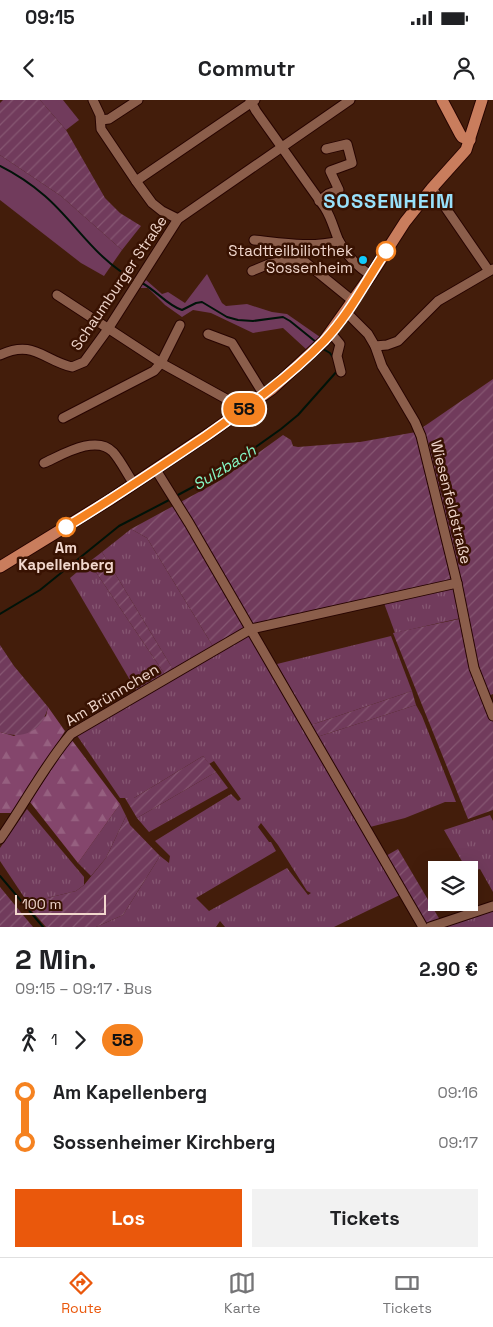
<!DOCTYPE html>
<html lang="de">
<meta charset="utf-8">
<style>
body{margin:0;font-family:"Space Grotesk",sans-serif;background:#f2f2f2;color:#202124;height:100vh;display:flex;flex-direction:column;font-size:19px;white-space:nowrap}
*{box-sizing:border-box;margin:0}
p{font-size:16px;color:#757577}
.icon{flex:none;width:28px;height:28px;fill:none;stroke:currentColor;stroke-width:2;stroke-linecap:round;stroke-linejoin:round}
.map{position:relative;height:827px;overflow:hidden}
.side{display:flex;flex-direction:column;background:#fff;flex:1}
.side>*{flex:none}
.badge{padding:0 10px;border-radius:16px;font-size:18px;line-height:32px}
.buttons{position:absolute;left:428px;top:761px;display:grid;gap:10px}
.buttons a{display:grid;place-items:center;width:50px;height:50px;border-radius:0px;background:#fff;box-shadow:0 5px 20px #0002;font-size:25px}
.scale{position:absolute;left:15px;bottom:12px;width:91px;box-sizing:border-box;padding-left:5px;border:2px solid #f1d7cd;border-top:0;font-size:14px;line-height:18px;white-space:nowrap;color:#f1d7cd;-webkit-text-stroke:4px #381202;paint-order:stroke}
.map>.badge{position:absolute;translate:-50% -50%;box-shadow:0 0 0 2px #fff}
.legs{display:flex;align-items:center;gap:8px;height:55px;padding:0 15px;font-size:16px}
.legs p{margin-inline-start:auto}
.summary{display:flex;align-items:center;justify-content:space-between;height:85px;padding:0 15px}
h1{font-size:28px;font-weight:800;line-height:38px}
.cta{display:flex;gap:10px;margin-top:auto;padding:10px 15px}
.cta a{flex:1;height:58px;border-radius:0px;background:#ea580c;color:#fff;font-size:20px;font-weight:800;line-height:58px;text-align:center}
.cta a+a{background:#f2f2f2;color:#202124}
ul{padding:0 15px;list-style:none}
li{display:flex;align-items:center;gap:18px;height:50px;font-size:19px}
li i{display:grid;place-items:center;width:8px;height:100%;margin:0 6px;background:currentColor}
li i::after{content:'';width:12px;height:12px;margin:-6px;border:4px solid;border-radius:50%;background:#fff}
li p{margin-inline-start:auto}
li:first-child i{background:linear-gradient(#0000 50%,currentColor 0)}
li:last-child i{background:linear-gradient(currentColor 50%,#0000 0)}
.status{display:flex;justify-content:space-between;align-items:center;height:35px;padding:0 25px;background:#fff;direction:ltr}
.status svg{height:14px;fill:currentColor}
header{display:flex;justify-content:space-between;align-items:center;height:65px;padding:0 15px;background:#fff;font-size:22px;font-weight:800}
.menu{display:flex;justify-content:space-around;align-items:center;height:70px;border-top:1px solid #e0e0e0;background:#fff;font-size:14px;color:#757577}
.menu a{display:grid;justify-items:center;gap:2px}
.menu .current{color:#ea580c}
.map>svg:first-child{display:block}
</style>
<div class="status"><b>09:15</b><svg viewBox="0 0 49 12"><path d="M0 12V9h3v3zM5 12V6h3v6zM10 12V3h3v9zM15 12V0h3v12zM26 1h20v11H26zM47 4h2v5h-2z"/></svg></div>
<header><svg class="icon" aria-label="back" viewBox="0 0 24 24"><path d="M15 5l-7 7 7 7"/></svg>Commutr<svg class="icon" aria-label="person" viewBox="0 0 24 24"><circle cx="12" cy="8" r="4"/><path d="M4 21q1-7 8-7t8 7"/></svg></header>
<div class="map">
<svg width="493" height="827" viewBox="0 0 493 827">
<defs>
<pattern id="grass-tufts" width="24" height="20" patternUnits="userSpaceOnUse" patternTransform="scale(1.25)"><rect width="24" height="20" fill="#713b5c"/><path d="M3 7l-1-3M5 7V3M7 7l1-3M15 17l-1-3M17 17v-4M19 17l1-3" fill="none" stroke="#865772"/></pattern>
<pattern id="forest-firs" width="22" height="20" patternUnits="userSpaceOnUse" patternTransform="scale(1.25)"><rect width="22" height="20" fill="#84466c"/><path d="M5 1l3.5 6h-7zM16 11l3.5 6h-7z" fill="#966080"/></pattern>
<pattern id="garden-furrows" width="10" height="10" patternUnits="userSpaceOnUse" patternTransform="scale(1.25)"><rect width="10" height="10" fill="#713b5c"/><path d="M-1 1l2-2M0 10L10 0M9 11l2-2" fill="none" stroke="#865772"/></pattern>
</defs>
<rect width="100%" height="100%" fill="#431d0b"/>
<g fill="url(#grass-tufts)" fill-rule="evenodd">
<polygon points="131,429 147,438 214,548 174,571 102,452"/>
<polygon points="89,462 166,576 137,592 70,478"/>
<polygon points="455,486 461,518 395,533 384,503"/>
<path d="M244,536L253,538L402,794L334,827H225L220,821L216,827H96L123,815L160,756L169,763L170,756L155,741L231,694L238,701L241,699L214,661L209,664L203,656L134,698H120L76,634ZM261,723L278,745L307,791L311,793L308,795L287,768L209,811L196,798L276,751L271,742H269L258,727Z"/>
<polygon points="391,536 412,591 311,625 277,564"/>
<polygon points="416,605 422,616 456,702 445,702 405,718 370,727 317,637"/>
<polygon points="216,672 228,688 149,732 137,718"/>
<polygon points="120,704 126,716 106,758 91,776 78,763"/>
<polygon points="27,709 84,777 84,785 76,791 35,801 24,797 0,761 0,748"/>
<polygon points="490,715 493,721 493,792 480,769 469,772 469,770 467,770 444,730"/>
<polygon points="493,808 493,827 441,827"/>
</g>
<g fill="url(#forest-firs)">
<polygon points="48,607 65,631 14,713 0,713 0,632 14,636 46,616"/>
<polygon points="71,639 120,704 78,763 30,702"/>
</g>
<g fill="#713b5c">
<polygon points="40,0 63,0 79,20 66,30"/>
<polygon points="0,55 61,96 122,150 104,176 81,163 0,100"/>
<polygon points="207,174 222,203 226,206 247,204 272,212 287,214 320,237 307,250 283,228 253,233 211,213 193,210 182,217 165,205 148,188 140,188 146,180 162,194 168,192 185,203"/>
</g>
<g fill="url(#garden-furrows)">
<polygon points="3,0 40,0 66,30 105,98 120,113 141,126 122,150 61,96 0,55 0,3"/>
<polygon points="493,279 493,594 488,596 472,543 460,480 253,525 214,548 147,438 131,429 221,380 283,335 291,340 293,346 298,347 360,342 416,332"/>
<polygon points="102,452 174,571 166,576 89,462"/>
<polygon points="464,518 474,568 493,616 493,710 468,719 393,533"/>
<path d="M0,545L14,566L48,607C42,632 23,640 0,632Z"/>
<polygon points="412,591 416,605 317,637 311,625"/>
<polygon points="203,656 216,672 137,718 125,698 134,698"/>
<polygon points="126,716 130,725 160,756 123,815 96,827 46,827 25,803 24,797 35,801 76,791 84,785 106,758"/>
<polygon points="398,749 440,820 425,826 384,757"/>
<polygon points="0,787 33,827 0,827"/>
</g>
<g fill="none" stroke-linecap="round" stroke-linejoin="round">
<g stroke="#001309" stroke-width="2">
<path d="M0,66C16,74 31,84 45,96C76,123 96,160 135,180"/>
<path d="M142,183C157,191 168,206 182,210L196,203L202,202L227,217L238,220L253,221L283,217L290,221L316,242"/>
<polyline points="323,249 330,253 334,259"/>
<polyline points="176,396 221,372 281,329 298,315 338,270"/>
<polyline points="0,514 40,490 119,426 171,399"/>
<polyline points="0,776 43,827"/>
</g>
<defs>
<g id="minor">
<polyline points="93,0 100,15 101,29 136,81 152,103 162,111 178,119"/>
<path d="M250,0L256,11L325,108C332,119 334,130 339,141C346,154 358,168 371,175"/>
<polyline points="101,20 109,19 138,0"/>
<polyline points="136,81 255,0"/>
<polyline points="432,88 489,171"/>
<polyline points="319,101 328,94 339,90 330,71 352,63 347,44 326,49"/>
<path d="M254,140C283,143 310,148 339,141"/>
<polyline points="252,171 269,164 285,161 305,162 353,201"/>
<polyline points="57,195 161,263 239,306 242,311"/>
<polyline points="346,212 368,234 375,246 382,266 415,322 421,336 457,483 474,568 493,616"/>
<polyline points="331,233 340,244 337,256 341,272"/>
<polyline points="208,234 232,243 264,295"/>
<polyline points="375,246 387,245 398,241 438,201 493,169"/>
<path d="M0,255C33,239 43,260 72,267L84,262L108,229L178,119L350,0"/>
<polyline points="63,318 154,271 161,263 180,225"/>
<path d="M44,363C62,355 96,334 113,352C121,361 127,374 134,384"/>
<polyline points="156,370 189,423 423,827"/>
<path d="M0,739C24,705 44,666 71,634L251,529L457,483"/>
<polyline points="430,827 493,806"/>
</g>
<g id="major">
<polyline points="442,0 460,34 462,37 470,40"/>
<polyline points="0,467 111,399 210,333 272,289 324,241 371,175 405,122 432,88 466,50 482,0"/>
</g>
</defs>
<use href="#minor" stroke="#270400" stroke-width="11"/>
<use href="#major" stroke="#270400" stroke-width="13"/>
<use href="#minor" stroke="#8b5e4b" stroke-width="9"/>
<use href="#major" stroke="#c97d5d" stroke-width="11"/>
</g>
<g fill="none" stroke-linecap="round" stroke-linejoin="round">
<defs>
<path id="line-1" d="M66,427C114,398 160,367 206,336C247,307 288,278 324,241C349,215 366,181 386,151"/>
</defs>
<use href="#line-1" stroke="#fff" stroke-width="11"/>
<use href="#line-1" stroke="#f58220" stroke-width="8"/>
</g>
<g fill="#fff" stroke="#f58220" stroke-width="2.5">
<circle cx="386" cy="151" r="9"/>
<circle cx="66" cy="427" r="9"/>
</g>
<circle fill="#12cafb" stroke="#381202" stroke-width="2" cx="363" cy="160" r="5"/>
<g text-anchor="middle" stroke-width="5" stroke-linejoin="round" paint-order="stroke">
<g font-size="15" fill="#f1d7cd" stroke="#381202" text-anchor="end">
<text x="353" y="156">Stadtteilbiliothek<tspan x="353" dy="17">Sossenheim</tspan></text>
</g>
<g font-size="15" fill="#f1d7cd" stroke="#381202">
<text transform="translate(119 183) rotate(-56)" y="5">Schaumburger Straße</text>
<text transform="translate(451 402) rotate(76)" y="5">Wiesenfeldstraße</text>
<text transform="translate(112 595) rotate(-31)" y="5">Am Brünnchen</text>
</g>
<g font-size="15" font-weight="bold" fill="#f1d7cd" stroke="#381202">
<text x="66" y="453">Am<tspan x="66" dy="17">Kapellenberg</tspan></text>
</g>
<g font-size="16" font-style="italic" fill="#85f8c6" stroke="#381202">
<text transform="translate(224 367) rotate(-32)" y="6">Sulzbach</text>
</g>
<g font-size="20" font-weight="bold" letter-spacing="1" fill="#98e0fa" stroke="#381202">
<text x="389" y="108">SOSSENHEIM</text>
</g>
</g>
</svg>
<div class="buttons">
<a><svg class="icon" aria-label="layers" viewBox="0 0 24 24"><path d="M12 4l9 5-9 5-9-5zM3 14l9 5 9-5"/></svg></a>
</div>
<div class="scale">100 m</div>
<b class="badge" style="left:244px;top:309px;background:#f58220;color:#111">58</b>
</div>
<section class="side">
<div class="summary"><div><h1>2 Min.</h1><p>09:15 – 09:17 · Bus</p></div><b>2.90 €</b></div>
<div class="legs"><svg class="icon" aria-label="walk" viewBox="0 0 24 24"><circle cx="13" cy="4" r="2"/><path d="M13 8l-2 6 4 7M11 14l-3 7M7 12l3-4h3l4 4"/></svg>1<svg class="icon" aria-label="forward" viewBox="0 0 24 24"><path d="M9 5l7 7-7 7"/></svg><b class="badge" style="background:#f58220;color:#111">58</b></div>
<ul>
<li><i style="color:#f58220"></i><b>Am Kapellenberg</b><p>09:16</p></li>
<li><i style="color:#f58220"></i><b>Sossenheimer Kirchberg</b><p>09:17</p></li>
</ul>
<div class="cta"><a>Los</a><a>Tickets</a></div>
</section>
<nav class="menu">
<a class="current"><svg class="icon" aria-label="directions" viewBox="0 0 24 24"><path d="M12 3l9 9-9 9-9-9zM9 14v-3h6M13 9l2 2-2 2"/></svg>Route</a>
<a><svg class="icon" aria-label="map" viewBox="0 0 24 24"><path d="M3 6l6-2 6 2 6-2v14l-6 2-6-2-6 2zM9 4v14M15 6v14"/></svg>Karte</a>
<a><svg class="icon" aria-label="tickets" viewBox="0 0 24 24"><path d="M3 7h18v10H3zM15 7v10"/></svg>Tickets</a>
</nav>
